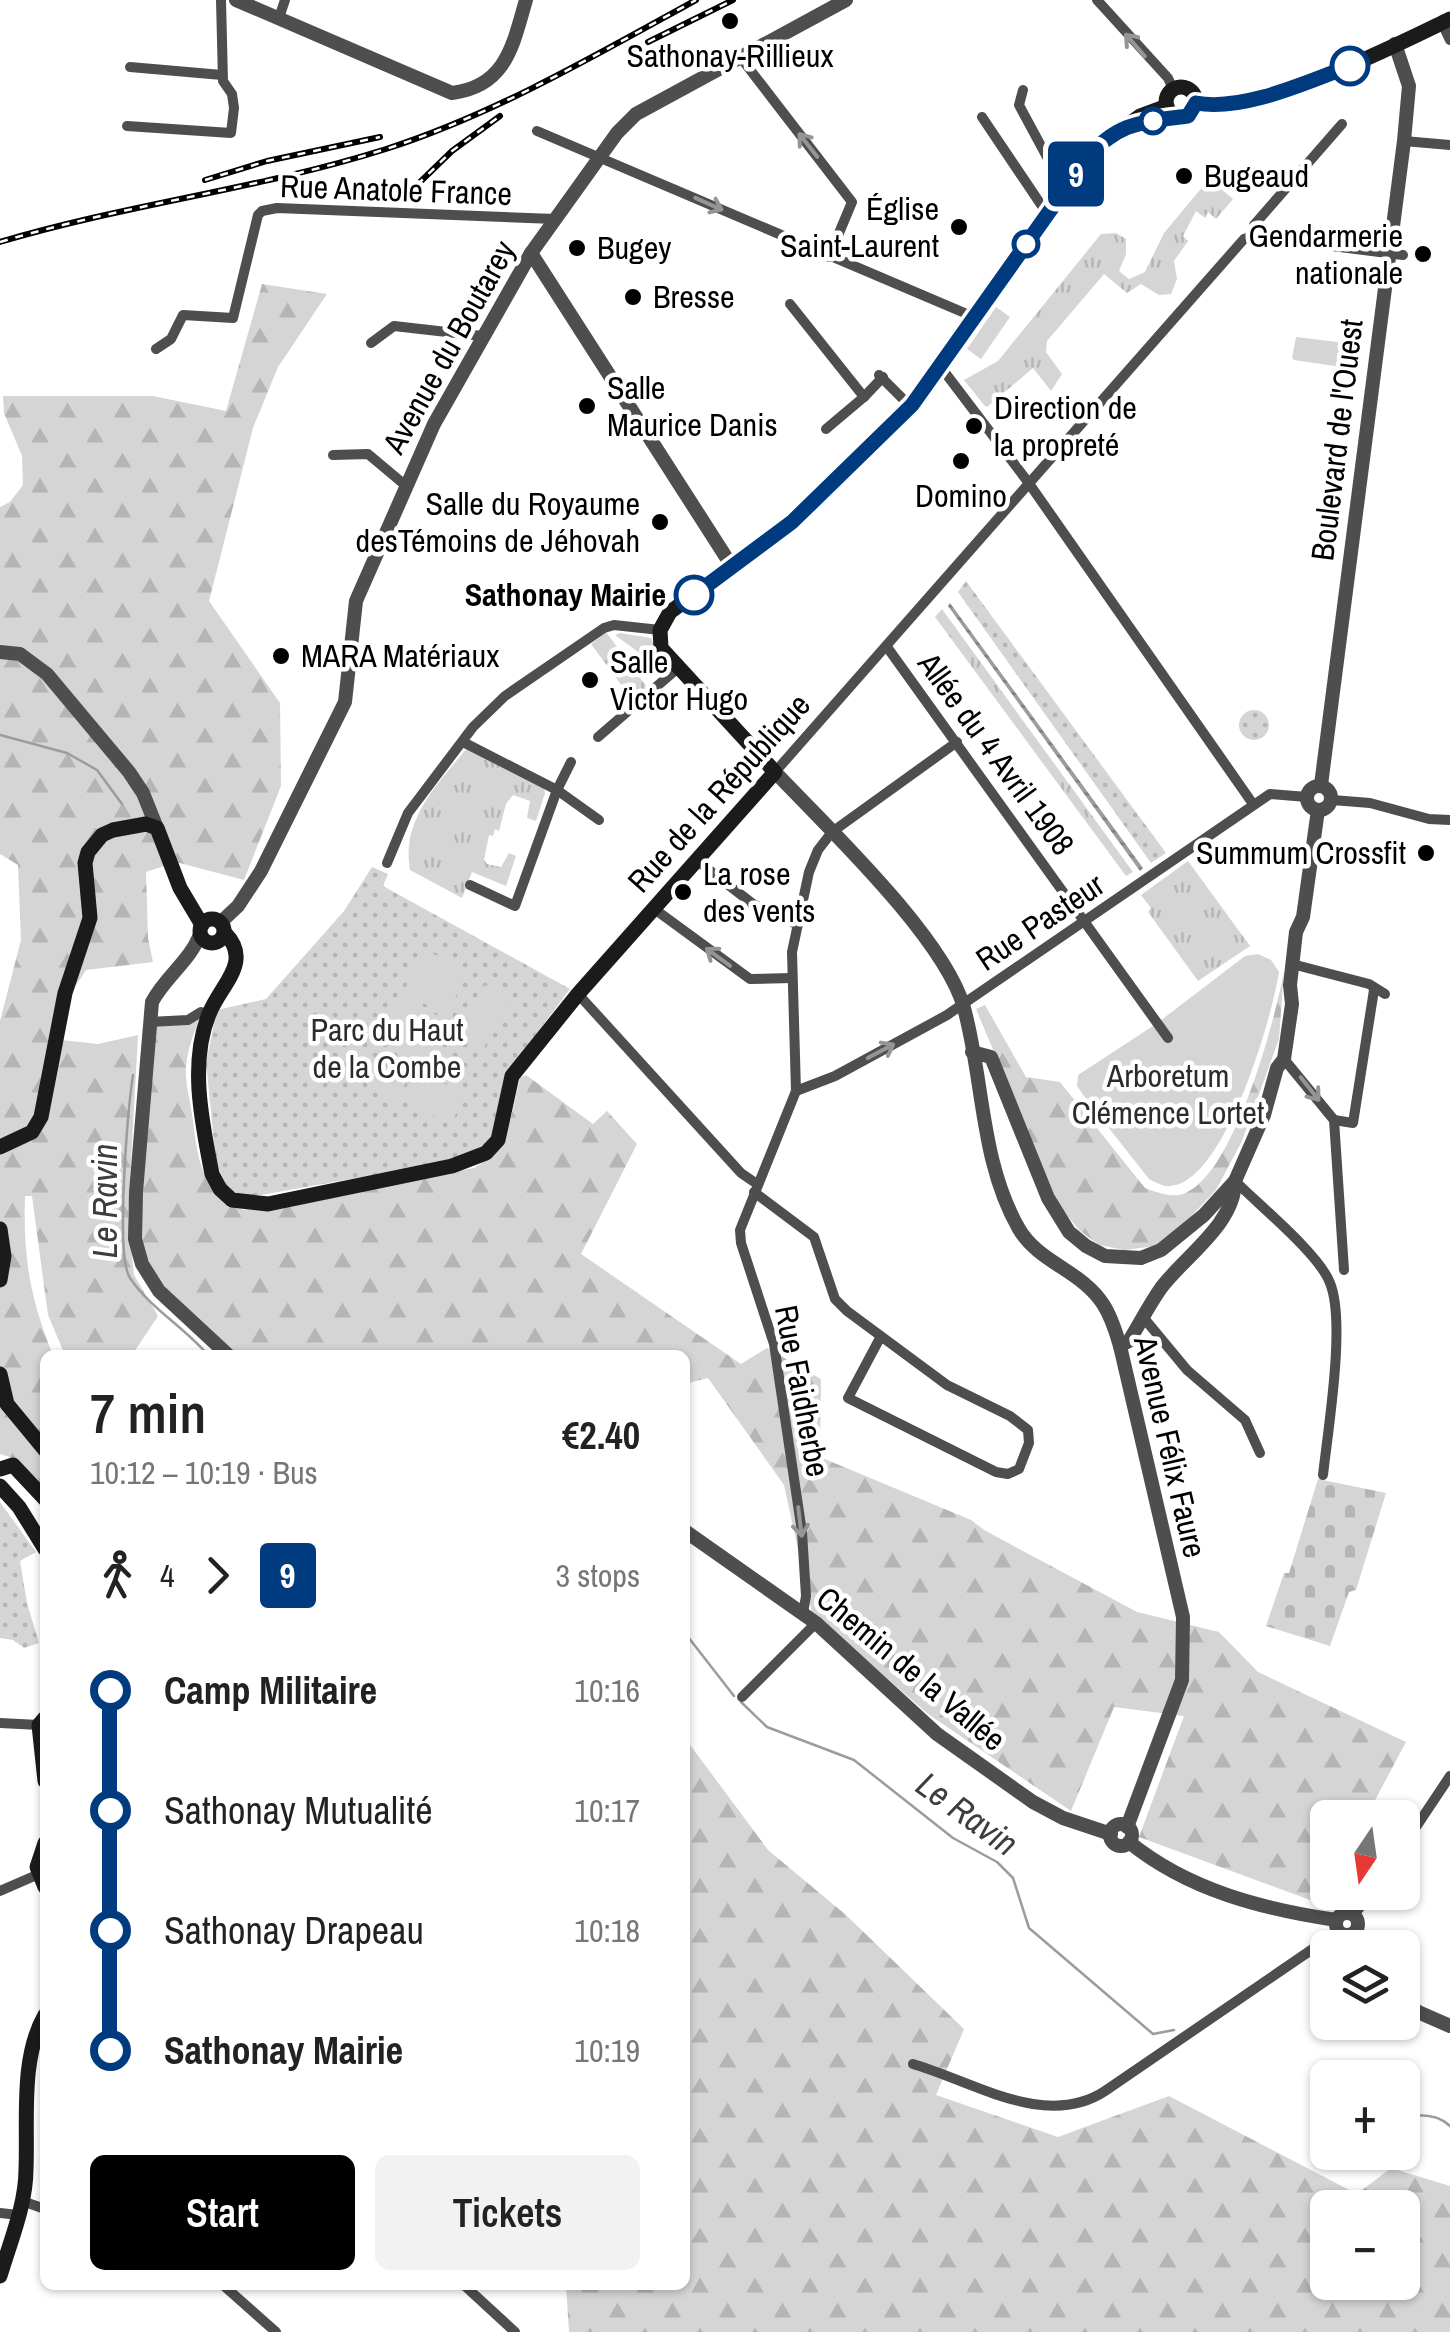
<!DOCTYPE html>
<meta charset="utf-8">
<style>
body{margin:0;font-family:"Archivo Narrow",sans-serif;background:#f2f2f2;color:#222;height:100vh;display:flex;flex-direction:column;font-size:38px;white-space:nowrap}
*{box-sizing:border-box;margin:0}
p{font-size:32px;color:#767676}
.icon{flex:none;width:55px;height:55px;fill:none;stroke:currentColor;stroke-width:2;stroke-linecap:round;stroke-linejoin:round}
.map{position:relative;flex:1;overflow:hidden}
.sheet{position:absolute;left:40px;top:1350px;width:650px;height:940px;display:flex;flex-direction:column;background:#fff;border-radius:15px;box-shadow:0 2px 8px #0004}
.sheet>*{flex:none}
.badge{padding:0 20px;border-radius:8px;font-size:35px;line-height:65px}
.needle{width:65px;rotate:193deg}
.fabs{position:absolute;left:1310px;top:1800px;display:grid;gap:20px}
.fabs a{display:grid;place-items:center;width:110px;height:110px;border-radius:15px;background:#fff;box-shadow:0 2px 8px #0004;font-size:50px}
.map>.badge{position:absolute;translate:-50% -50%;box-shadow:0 0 0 5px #fff}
.legs{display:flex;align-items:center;gap:15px;height:110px;padding:0 50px;font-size:32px}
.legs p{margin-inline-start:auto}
.head{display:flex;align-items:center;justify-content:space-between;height:170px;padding:0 50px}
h1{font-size:55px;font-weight:600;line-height:75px}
.button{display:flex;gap:20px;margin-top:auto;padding:20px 50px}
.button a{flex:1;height:115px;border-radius:15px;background:#000;color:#fff;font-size:40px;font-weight:600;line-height:115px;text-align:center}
.button a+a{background:#f2f2f2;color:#222}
ul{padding:0 50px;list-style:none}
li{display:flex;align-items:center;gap:35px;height:120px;font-size:38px}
li i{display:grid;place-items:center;width:15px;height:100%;margin:0 12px;background:currentColor}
li i::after{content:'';width:25px;height:25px;margin:-12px;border:8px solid;border-radius:50%;background:#fff}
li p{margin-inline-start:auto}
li:first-child i{background:linear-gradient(#0000 50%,currentColor 0)}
li:last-child i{background:linear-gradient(currentColor 50%,#0000 0)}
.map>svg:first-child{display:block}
</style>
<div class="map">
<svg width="1450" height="2332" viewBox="0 0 1450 2332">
<defs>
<pattern id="grass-tufts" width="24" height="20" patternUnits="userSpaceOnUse" patternTransform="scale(2.5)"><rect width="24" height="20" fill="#d5d5d5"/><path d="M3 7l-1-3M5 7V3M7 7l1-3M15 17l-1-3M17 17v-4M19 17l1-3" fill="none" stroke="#b5b5b5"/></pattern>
<pattern id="forest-firs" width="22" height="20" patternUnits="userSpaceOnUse" patternTransform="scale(2.5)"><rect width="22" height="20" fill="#d5d5d5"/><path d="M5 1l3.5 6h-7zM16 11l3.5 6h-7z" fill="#b5b5b5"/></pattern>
<pattern id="cemetery-stones" width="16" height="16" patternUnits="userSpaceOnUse" patternTransform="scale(2.5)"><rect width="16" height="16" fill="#d5d5d5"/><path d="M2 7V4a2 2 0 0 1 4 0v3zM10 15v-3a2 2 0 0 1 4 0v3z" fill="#b5b5b5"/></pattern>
<pattern id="park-dots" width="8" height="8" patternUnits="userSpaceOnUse" patternTransform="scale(2.5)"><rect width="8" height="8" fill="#d5d5d5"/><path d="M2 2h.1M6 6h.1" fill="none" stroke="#b5b5b5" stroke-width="1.8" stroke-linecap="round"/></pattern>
<pattern id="water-rules" width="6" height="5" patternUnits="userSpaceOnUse" patternTransform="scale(2.5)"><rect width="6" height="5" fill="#9c9c9c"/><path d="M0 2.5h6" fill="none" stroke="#7d7d7d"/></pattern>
</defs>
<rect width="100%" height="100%" fill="#fff"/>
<g fill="url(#grass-tufts)">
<polygon points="1209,179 1233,199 1216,219 1208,212 1205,218 1196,211 1183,236 1188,241 1174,261 1177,279 1171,294 1159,295 1141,284 1127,293 1104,274 1047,341 1046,352 1062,374 1051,391 1033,368 987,407 984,405 964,380 998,361 1101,234 1116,233 1126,239 1126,254 1119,271 1129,279 1145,272 1164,233"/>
<polygon points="942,609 1133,872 1126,876 935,617"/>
<polygon points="606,632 647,687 620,708 617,704 628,694 591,644"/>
<path d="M467,748L544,787L545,793L536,821L527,818L530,801L513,795L506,804L499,831L495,829L493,836L489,835L484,860L487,864L501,867L509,853L516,856L506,886L472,872L462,898L410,870C401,819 438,784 467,748Z"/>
<polygon points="1188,861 1250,946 1198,981 1148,912 1151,908 1141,895"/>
</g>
<g fill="url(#forest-firs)" fill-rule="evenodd">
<path d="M262,284L327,294L278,367L253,428L209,601L280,703L281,786L244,880L176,862L146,872L148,938L153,962L86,970L73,990L61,1040L98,1044L138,1035L128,1218L134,1275L158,1316L132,1355H65L48,1315L32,1196H25C23,1257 30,1299 53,1355H45V1489L10,1457L0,1454V1021L21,940L18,865L0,854V507L10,502L23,485L22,456L4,413L3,396H153L226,411Z"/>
<path d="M1284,971L1279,1039L1242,1141L1216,1190L1179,1229L1155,1246L1125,1250L1099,1245L1079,1230L1057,1203L976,1009L985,1005L1026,1077L1060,1082L1145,1188C1156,1192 1171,1198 1183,1194C1234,1176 1275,1020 1284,971Z"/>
<path d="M201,1015C194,1032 187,1050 186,1068C185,1083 190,1099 192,1114C198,1158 199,1191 244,1210L474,1168C510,1150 511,1113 520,1078L526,1075L593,1124L607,1111L637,1144L581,1254L741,1364L767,1348L821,1379L820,1457L971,1520L984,1530L1137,1612L1219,1632L1258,1672L1406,1742L1366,1817L1328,1818L1327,1891L1321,1904L1139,1837L1184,1716L1114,1707L1071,1811L928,1714L812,1613L784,1485L708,1378L685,1384V1355H237C193,1320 158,1290 137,1237L151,1027Z"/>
<path d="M685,1738L768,1850L846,1915L964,2029L936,2095L1058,2137L1169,2096L1357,2194L1391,2168L1450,2186V2332H569L566,2285H685ZM1328,2208H1402V2282H1328Z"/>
</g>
<polygon fill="url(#cemetery-stones)" points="1318,1479 1386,1493 1356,1590 1349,1592 1330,1646 1266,1626 1284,1573 1289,1573"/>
<g fill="url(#park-dots)">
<polygon points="966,581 1166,853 1151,863 958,592"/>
<circle cx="1254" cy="725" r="15"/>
<polygon points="372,867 388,874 383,886 570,989 507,1073 493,1138 469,1158 244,1198 227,1188 216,1162 206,1062 217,1010 266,999 344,911"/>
<polygon points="0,1502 36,1552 20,1561 27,1603 39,1643 24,1648 13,1640 0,1638"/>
</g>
<g fill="#d5d5d5">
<polygon points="996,307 1010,317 981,359 967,349"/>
<polygon points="1296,337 1337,342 1341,345 1338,364 1335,366 1294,360 1292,358"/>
<polygon points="620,633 651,638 664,671 615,635"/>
<polygon points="426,950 469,973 445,1015 403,992"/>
<path d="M1258,954L1271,960L1279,972C1272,1018 1225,1181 1171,1186C1163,1187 1155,1182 1149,1179L1086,1099L1077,1086L1078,1075L1156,1024L1245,956Z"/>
<polygon points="485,985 511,999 482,1051 456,1037"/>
<polygon points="401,995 443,1019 420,1061 377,1038"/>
<polygon points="374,1064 406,1082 397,1101 364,1082"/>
<polygon points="418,1069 466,1095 450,1125 402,1099"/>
</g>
<polygon fill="url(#water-rules)" points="950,603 1143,868 1140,871 948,606"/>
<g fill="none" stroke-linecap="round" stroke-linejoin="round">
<g stroke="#9c9c9c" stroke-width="2.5">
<polyline points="0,735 67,753 97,770 122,804"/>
<path d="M133,1075C128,1109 115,1256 130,1278C150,1308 184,1327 208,1355"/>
<polyline points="685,1633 734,1696"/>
<polyline points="741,1702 767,1727 854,1760 953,1838 997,1862 1013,1878 1029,1928 1153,2034 1174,2030"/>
<path d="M1402,2117C1418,2114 1438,2114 1450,2126"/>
</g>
<g stroke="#4e4e4e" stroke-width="10">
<polyline points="1097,0 1168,78 1173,89"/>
<polyline points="279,18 285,0"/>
<polyline points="1442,23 1450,40"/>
<polyline points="741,58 852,202 829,257"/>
<polyline points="130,67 222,75"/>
<polyline points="1023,90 1019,105 1054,170 1069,185"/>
<polyline points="982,117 1048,215"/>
<polyline points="127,126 231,133 234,108 232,94 223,81 221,0"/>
<polyline points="537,131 974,317"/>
<polyline points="1404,141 1450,145"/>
<polyline points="1253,236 1254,225 1342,124"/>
<polyline points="790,304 864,397 883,377"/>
<polyline points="371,343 394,326 482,336"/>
<polyline points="156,349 171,339 183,315 233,318 258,215 262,211 277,208 555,219"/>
<polyline points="940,366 1028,482 1253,804"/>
<polyline points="879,375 910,406"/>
<polyline points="826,429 864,397"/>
<polyline points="333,455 368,454 405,485"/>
<polyline points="887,647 1168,1038"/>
<polyline points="598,737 678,668"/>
<polyline points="463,742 557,790 599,820"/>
<polyline points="775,772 1244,239 1253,236 1403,255"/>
<polyline points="1332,800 1370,803 1429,819 1450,820"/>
<polyline points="695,859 753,904 796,924"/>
<polyline points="387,863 408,813 473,727 505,696 604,628 614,625 660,630"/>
<polyline points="470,885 515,906 557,790 571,762"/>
<polyline points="653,908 750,979 792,978"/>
<polyline points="1292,964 1369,984 1385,994"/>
<polyline points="578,994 741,1173 757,1184"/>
<polyline points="149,1022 188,1020 201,1012 209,1014"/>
<polyline points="1284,1059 1334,1120 1344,1270"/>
<polyline points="796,1091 835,1076 947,1015 1270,794 1307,797"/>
<polyline points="1334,1120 1353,1123 1374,990"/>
<path d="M1235,1181C1258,1204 1320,1255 1330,1283C1346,1322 1328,1429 1323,1475"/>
<polyline points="754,1192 814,1237 835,1299 847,1311 947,1385 1010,1416 1028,1430 1029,1443 1019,1469 1008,1474 996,1472 848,1398 881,1336"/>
<polyline points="1143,1317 1187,1370 1245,1420 1260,1453"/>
<polyline points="803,1613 806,1596 802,1532 774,1344 741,1243 740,1230 796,1091 792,952 809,872 818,850 832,832 957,742"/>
<polyline points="742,1697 816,1623"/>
<polyline points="0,1723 39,1725"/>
<polyline points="1402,1848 1450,1776"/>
<polyline points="0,1891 39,1874"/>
<polyline points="1354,1915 1372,1892"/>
<path d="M913,2064C972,2081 1046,2130 1105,2091L1339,1931"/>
<polyline points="22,2201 45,2209"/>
<polyline points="0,2213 18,2215"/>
<polyline points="223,2285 276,2332"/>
<polyline points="464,2285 515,2332"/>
</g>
<g stroke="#4e4e4e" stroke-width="14">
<path d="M236,0L452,93C507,86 513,44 526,0"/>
<polyline points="531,253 733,568"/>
<polyline points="0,652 20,654 47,674 129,772 143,793 157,828"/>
<path d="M775,772C826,826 945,938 964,1008C984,1081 980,1161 1019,1229C1038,1262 1082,1271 1103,1304C1111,1316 1116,1332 1120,1346L1183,1617L1182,1680L1127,1827"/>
<polyline points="1321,785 1404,141 1409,86 1395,44"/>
<circle cx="1319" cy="798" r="12"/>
<polyline points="221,922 238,906 261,871 345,702 356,601 434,424 531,253 617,133 636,114 846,0"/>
<path d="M200,934C191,960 165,977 152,1002L136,1192L135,1239L142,1264L159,1291L228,1355"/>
<polyline points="972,1052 991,1057 1048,1198 1069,1232 1086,1246 1105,1256 1141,1258 1161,1250 1204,1215 1235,1181 1264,1115 1277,1068 1284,1059 1292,1004 1290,985 1296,932 1303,917 1318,810"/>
<path d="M1120,1346L1129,1341C1140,1323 1149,1305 1161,1288C1185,1256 1235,1224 1235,1181"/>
<polyline points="685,1531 816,1623 937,1734 1033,1802 1063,1818 1111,1834"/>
<circle cx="1121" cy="1835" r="11"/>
<path d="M1129,1842C1188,1890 1262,1909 1336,1920"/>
<circle cx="1347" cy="1924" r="11"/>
<polyline points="1402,1998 1418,2012 1450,2026"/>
</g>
<g stroke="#1b1b1b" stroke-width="15">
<circle cx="1181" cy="102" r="15"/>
<path d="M1196,103C1259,115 1392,47 1450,19"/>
<circle cx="212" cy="931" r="12"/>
<path d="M225,933C253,962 221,984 209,1014C189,1064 202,1122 212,1174L220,1189L232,1200L268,1204L452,1166L486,1153L498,1140L512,1076L578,994L775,772L661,648L660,630L670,612L780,532L887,431L940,366L1094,149L1140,116L1167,106"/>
<polyline points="0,1147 32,1132 41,1117 65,993 90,918 85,863 88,852 102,835 113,830 146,824 157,828 180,888 202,925"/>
<polyline points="0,1229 4,1256 0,1280"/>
<polyline points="0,1374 7,1404 45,1450"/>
<polyline points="0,1469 13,1465 45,1499"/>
<polyline points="0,1486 19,1507 45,1549"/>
<polyline points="45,1718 39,1725 45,1781"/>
<polyline points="45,1843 37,1867 45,1887"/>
<path d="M0,2276C10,2242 26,2205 26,2169C28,2121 20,2058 45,2015"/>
</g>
<defs>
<g id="rail">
<polyline points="648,42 733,0"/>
<polyline points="205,180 267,161 380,137"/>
<polyline points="417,185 452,151 500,116"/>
<path d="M0,242C127,204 260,189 386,149C495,114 596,55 696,0"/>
</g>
</defs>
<use href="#rail" stroke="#000" stroke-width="6"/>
<use href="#rail" stroke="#fff" stroke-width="2.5" stroke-dasharray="8" stroke-linecap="butt"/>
</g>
<defs><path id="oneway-shaft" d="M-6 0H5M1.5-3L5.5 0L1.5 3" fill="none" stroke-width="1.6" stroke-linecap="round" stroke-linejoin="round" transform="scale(2.5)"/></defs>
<g stroke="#959595">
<use href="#oneway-shaft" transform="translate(1135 45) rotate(-131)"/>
<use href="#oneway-shaft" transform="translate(808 145) rotate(-128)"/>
<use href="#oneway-shaft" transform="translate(709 204) rotate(24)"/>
<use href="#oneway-shaft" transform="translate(718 957) rotate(-144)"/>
<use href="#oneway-shaft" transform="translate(881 1051) rotate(-28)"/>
<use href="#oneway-shaft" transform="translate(1310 1089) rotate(52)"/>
<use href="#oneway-shaft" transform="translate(800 1522) rotate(83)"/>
</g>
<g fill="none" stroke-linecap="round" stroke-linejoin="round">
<defs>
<path id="line-1" d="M694,595L792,522L912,405L1086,160C1116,122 1143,122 1188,116L1196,103C1242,112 1307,82 1350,66"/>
</defs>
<use href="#line-1" stroke="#fff" stroke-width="22"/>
<use href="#line-1" stroke="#003b80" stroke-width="15"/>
</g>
<g fill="#000" stroke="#fff" stroke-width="4">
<circle cx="730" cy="21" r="10"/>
<circle cx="1184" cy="176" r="10"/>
<circle cx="959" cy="227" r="10"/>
<circle cx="577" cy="248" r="10"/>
<circle cx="1423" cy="254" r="10"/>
<circle cx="633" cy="297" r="10"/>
<circle cx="587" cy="406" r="10"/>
<circle cx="974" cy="426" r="10"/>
<circle cx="961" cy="461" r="10"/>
<circle cx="660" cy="522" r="10"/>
<circle cx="281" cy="656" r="10"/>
<circle cx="590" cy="680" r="10"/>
<circle cx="1426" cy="853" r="10"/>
<circle cx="683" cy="892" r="10"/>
</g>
<g fill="#fff" stroke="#003b80" stroke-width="5">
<circle cx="1350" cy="66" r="18"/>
<circle cx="1153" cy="121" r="12"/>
<circle cx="1026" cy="244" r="12"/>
<circle cx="694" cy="595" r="18"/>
</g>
<g text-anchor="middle" stroke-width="9" stroke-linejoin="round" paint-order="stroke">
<g font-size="32" fill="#000" stroke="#fff" text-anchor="start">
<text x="730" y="67" text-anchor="middle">Sathonay-Rillieux</text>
<text x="1204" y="187">Bugeaud</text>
<text x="939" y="220" text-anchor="end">Église<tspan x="939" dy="37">Saint-Laurent</tspan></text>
<text x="1403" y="247" text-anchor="end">Gendarmerie<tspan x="1403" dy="37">nationale</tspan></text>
<text x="597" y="259">Bugey</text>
<text x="653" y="308">Bresse</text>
<text x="607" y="399">Salle<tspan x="607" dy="37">Maurice Danis</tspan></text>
<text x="994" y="419">Direction de<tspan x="994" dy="37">la propreté</tspan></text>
<text x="961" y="507" text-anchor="middle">Domino</text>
<text x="640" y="515" text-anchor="end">Salle du Royaume<tspan x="640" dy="37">desTémoins de Jéhovah</tspan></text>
<text x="301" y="667">MARA Matériaux</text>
<text x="610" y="673">Salle<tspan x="610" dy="37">Victor Hugo</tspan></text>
<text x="1406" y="864" text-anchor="end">Summum Crossfit</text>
<text x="703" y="885">La rose<tspan x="703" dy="37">des vents</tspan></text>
</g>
<g font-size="32" fill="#000" stroke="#fff">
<text transform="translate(396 190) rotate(2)" y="11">Rue Anatole France</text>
<text transform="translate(449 347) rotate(-61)" y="11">Avenue du Boutarey</text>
<text transform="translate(1337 440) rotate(-83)" y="11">Boulevard de l'Ouest</text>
<text transform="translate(996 754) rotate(54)" y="11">Allée du 4 Avril 1908</text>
<text transform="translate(719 793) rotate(-48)" y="11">Rue de la République</text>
<text transform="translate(1040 922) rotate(-34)" y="11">Rue Pasteur</text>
<text transform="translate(802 1391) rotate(79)" y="11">Rue Faidherbe</text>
<text transform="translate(1170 1447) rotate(77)" y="11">Avenue Félix Faure</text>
<text transform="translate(911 1669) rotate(40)" y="11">Chemin de la Vallée</text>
</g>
<g font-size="32" font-weight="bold" fill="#000" stroke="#fff" text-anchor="end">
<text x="666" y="606">Sathonay Mairie</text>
</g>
<g font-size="32" fill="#2c2c2c" stroke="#fff">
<text x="387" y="1041">Parc du Haut<tspan x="387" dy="37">de la Combe</tspan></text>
<text x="1168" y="1087">Arboretum<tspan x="1168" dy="37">Clémence Lortet</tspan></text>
</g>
<g font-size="35" font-style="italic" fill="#3d3d3d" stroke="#fff">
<text transform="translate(105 1201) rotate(-90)" y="12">Le Ravin</text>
<text transform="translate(967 1814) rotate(36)" y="12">Le Ravin</text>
</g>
</g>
</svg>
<div class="fabs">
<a><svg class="needle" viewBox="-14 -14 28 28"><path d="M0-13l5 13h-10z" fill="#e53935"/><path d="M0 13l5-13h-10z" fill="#767676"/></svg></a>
<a><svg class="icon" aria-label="layers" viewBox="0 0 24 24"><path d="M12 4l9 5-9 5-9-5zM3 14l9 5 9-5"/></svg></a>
<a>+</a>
<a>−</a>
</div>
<b class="badge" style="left:1076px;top:174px;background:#003b80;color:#fff">9</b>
<section class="sheet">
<div class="head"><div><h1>7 min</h1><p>10:12 – 10:19 · Bus</p></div><b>€2.40</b></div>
<div class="legs"><svg class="icon" aria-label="walk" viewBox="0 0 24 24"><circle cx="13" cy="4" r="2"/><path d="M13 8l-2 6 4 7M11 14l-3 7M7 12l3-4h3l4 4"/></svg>4<svg class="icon" aria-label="forward" viewBox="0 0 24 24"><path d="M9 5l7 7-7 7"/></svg><b class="badge" style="background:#003b80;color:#fff">9</b><p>3 stops</p></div>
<ul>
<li><i style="color:#003b80"></i><b>Camp Militaire</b><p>10:16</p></li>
<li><i style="color:#003b80"></i><span>Sathonay Mutualité</span><p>10:17</p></li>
<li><i style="color:#003b80"></i><span>Sathonay Drapeau</span><p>10:18</p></li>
<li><i style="color:#003b80"></i><b>Sathonay Mairie</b><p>10:19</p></li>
</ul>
<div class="button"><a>Start</a><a>Tickets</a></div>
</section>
</div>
